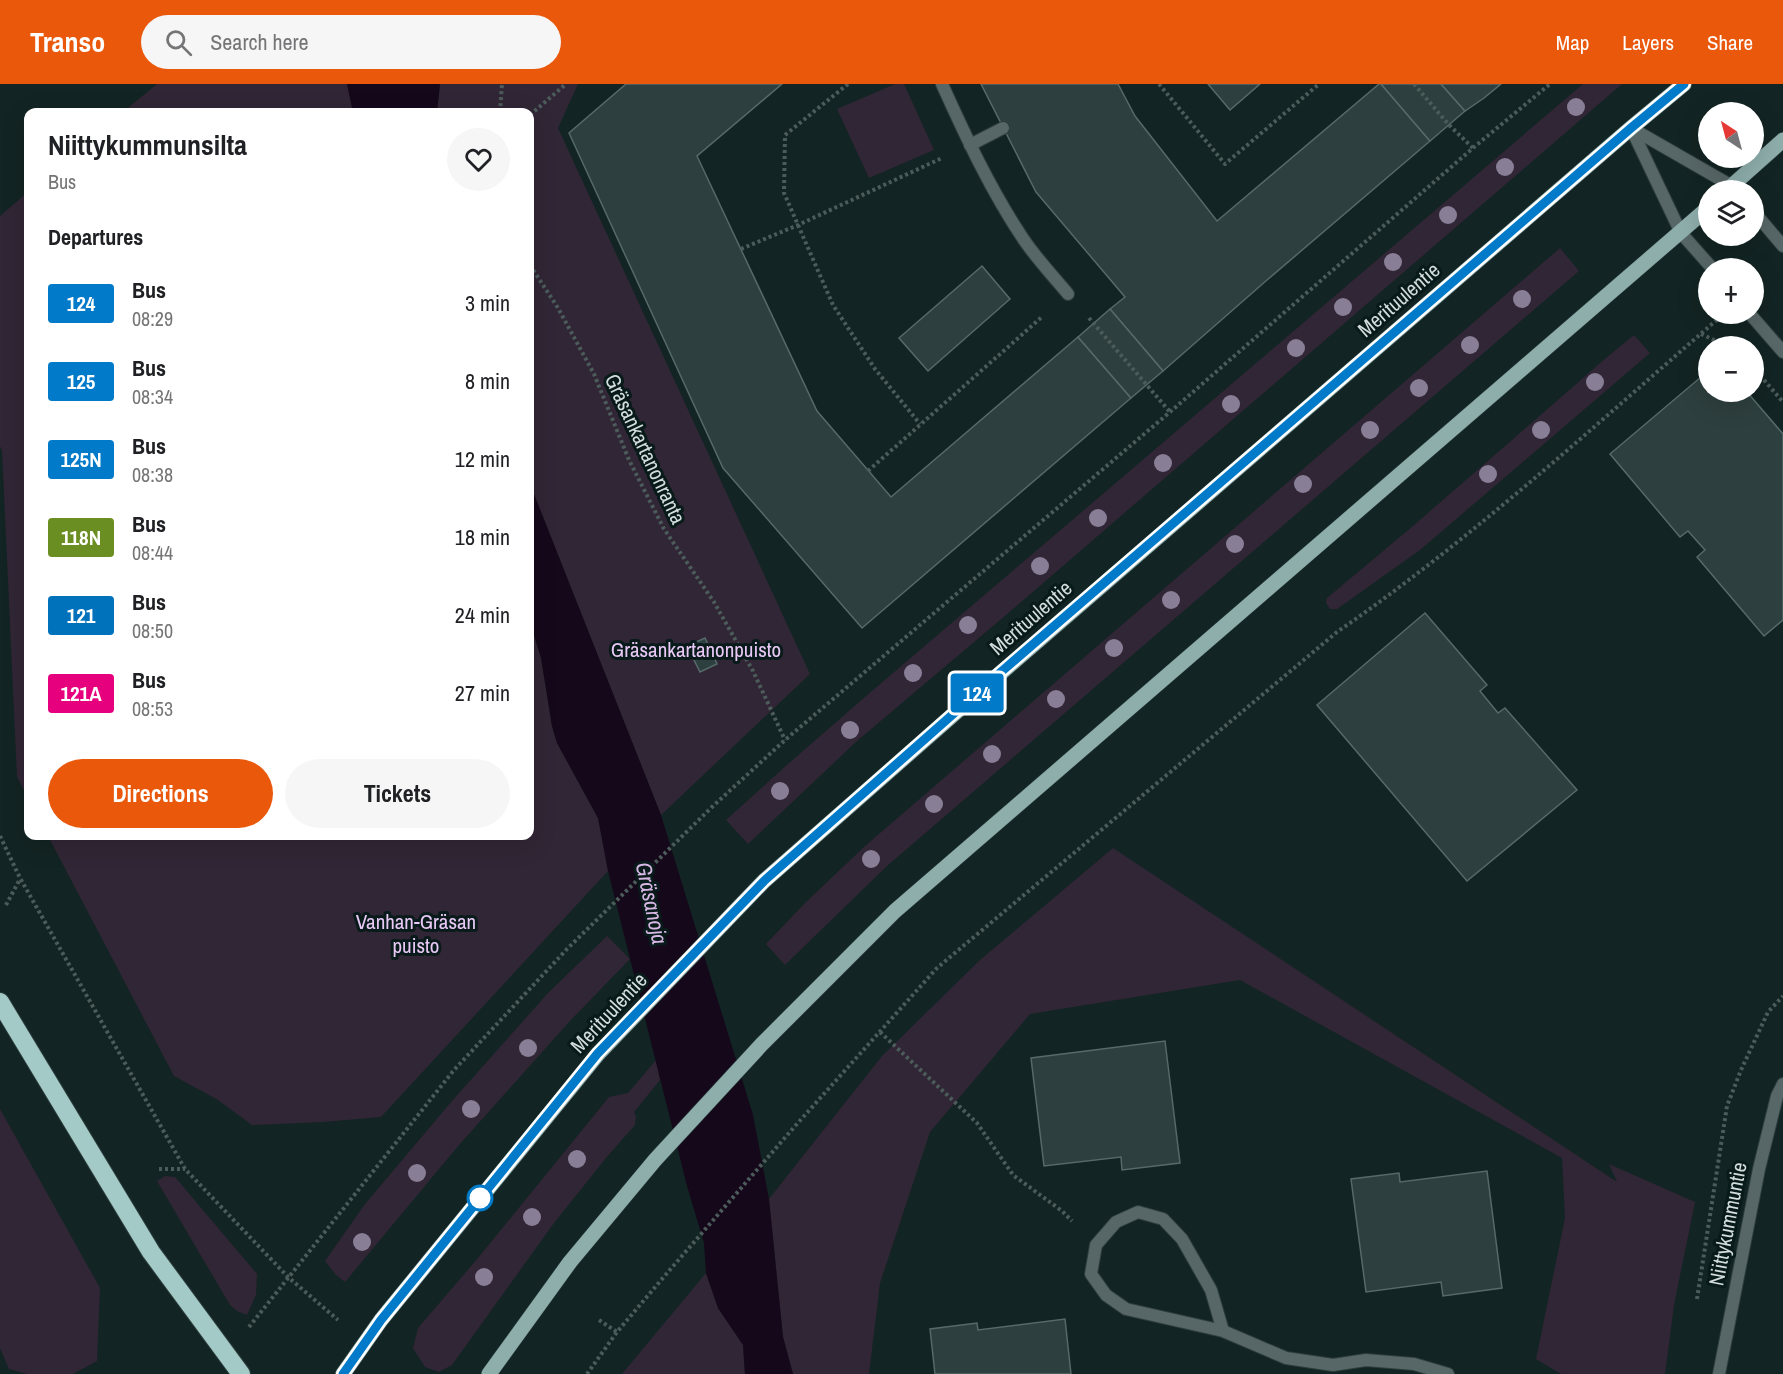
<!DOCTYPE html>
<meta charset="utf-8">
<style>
body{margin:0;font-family:"Archivo Narrow",sans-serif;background:#f6f6f6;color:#202124;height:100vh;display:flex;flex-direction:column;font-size:22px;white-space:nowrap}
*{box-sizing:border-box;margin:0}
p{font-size:20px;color:#757577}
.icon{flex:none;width:33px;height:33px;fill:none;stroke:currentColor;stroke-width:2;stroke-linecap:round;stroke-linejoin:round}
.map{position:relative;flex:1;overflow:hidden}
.panel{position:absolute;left:24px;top:24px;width:510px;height:732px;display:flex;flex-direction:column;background:#fff;border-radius:12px;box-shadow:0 6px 24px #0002}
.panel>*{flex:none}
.badge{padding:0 12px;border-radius:4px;font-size:21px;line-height:39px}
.needle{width:39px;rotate:324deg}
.controls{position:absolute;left:1698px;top:18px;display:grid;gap:12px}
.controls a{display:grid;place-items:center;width:66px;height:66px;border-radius:50%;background:#fff;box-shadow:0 6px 24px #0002;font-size:30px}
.map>.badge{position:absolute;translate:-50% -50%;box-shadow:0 0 0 3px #fff}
h2{padding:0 24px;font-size:22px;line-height:54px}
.round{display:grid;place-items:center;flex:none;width:63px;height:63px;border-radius:32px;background:#f6f6f6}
.overview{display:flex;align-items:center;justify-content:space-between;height:102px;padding:0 24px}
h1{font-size:28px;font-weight:800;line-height:45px}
.button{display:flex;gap:12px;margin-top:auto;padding:12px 24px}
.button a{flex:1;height:69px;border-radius:36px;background:#ea580c;color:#fff;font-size:24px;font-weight:800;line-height:69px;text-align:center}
.button a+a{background:#f6f6f6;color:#202124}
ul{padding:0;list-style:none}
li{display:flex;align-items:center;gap:18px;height:78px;padding:0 24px}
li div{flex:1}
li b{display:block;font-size:22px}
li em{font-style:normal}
li .badge{min-width:66px;font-weight:700;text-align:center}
header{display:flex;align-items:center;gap:36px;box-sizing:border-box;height:84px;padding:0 30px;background:#ea580c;color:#fff}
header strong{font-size:28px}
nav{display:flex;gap:33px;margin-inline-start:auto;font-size:21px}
.search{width:420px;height:54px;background:#f6f6f6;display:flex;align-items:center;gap:15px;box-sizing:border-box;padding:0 21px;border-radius:33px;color:#757577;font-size:22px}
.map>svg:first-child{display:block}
</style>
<header>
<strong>Transo</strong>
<div class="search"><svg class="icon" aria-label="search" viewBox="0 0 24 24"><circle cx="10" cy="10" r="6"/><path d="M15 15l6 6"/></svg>Search here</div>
<nav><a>Map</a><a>Layers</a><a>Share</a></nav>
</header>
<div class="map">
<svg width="1783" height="1290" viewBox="0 0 1783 1290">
<rect width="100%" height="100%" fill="#122423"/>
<g fill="#312635">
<polygon points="157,0 347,0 353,28 123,28"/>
<polygon points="440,0 578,0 558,44 810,590 661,731 530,400 530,28 437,28"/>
<polygon points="895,0 904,0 934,66 869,94 837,25"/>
<polygon points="1583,0 1622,0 1006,531 857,657 748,760 726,736 788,680 865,613"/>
<polygon points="28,108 28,714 17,693 2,367 0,362 0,132"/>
<polygon points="1560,164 1579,187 887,782 785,881 766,860 804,820 865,762"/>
<polygon points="1634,251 1650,269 1420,466 1337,525 1330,525 1326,519 1327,514 1413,442 1606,274"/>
<polygon points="530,538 541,574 552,642 557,659 598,734 608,787 381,1033 323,1038 252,1041 218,1016 174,992 48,752 530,752"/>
<polygon points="1113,764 1617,1098 1609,1080 1695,1118 1674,1221 1665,1290 1561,1290 1536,1275 1565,1134 1562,1074 1240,896 1030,930 930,1048 880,1199 869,1290 793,1290 783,1253 769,1115 882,972 980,876"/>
<polygon points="607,852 630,875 569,938 459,1061 345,1198 336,1191 325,1177 365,1120 452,1017 548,909"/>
<polygon points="656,976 660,996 634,1028 636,1033 635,1041 606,1074 554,1139 452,1281 439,1288 425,1283 413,1264 418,1244 478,1174 609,1013 628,1009"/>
<polygon points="0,1025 100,1204 97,1277 73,1290 27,1290 9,1285 0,1264"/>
<polygon points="165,1092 175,1093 257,1190 256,1211 247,1231 237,1227 230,1221 157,1097"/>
<polygon points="706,1189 718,1224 743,1261 745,1290 622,1290"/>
</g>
<g fill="#15081a">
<polygon points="347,0 440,0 437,28 353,28"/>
<polygon points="530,400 661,731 753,1031 769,1115 783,1253 793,1290 745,1290 743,1261 718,1224 706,1189 704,1159 687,1102 608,787 598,734 557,659 552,642 541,574 530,538"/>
</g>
<g fill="#2d3f3e" stroke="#566a69" stroke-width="1.5">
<polygon points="626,0 782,0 697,72 817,327 891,413 1078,253 1131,314 862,544 723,384 569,49"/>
<polygon points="981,0 1118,0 1135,32 1217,137 1379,0 1381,0 1430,57 1267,196 1163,287 1110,225 1125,213 1036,108"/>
<polygon points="1208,0 1260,0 1230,26"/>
<polygon points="1381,0 1441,0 1465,27 1430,57"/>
<polygon points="1441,0 1501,0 1484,14 1465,27"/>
<polygon points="982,182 1010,215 928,287 899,254"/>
<polygon points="1110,225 1163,287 1131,314 1078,253"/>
<polygon points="1708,287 1708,308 1747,308 1783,350 1783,536 1764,552 1697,473 1705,466 1688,447 1680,453 1610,370"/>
<polygon points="1425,529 1487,601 1480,607 1498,629 1505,624 1577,706 1467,797 1317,621"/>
<polygon points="705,554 717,580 700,588 687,562"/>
<polygon points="1165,957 1180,1079 1122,1086 1121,1073 1044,1082 1031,974"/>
<polygon points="1487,1087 1502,1204 1443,1212 1441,1198 1366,1208 1351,1095 1399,1089 1400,1098"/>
<polygon points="1065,1235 1071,1290 935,1290 930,1245 977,1239 978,1246"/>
</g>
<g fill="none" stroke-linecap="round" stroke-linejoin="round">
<defs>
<g id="lane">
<path d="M942,0C966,53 991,107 1024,156C1037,175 1053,192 1068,210"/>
<polyline points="970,61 1003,44"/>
<polyline points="1223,1247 1211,1206 1182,1155 1163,1135 1138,1128 1116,1138 1096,1161 1091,1190 1106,1211 1126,1225 1223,1247 1286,1274 1333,1281 1366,1276 1414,1280 1448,1290"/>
</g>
<g id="street">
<polyline points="1631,44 1681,149 1712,184"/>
<polyline points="1631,44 1732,102 1735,106"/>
<polyline points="1754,128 1783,162"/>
<polyline points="1750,230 1783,268"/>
<polyline points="1719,1290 1759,1085 1777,1012 1783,1000"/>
</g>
<g id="primary">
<polyline points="1727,106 1783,56"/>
<polyline points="343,1290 381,1236 598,970 764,797 995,594 1631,44 1684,0"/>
<polyline points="489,1290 570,1178 655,1076 762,960 895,827 1708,124"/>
</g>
<polyline id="highway" points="0,918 151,1168 241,1290"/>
</defs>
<use href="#lane" stroke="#2d3e3d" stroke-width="14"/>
<use href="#street" stroke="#2d3e3d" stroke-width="14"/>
<use href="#primary" stroke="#2d3e3d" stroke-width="16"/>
<use href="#highway" stroke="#2d3e3d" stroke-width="20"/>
<g stroke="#4c5c5b" stroke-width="4" stroke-dasharray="3 3" stroke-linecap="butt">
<polyline points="848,0 785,51 784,109 833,221 875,285 920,340"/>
<polyline points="1159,0 1225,80 1319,0"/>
<polyline points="1414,0 1449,41 1473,64"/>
<polyline points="500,28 502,0"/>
<polyline points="530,31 566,0"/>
<polyline points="741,165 798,141 942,74"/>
<polyline points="530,181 558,224 594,290 629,376 664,445 714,518 753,587 785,656"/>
<polyline points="1089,234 1170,328"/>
<polyline points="1701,250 1727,262"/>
<polyline points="1764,296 1783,318"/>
<polyline points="868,387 1043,232"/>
<polyline points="0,752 20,794 185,1085 288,1193 338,1236"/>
<polyline points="6,821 20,795"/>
<polyline points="880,948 977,1039 1013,1091 1062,1127 1072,1137"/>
<polyline points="159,1085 185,1085"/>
<polyline points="1697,1215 1727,1022 1741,986 1768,928 1783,912"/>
<polyline points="599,1236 617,1248"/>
<polyline points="249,1243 454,986 567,865 712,723 785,656 1170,328 1473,64 1550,0"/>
<path d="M587,1290L617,1248L668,1188L796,1041L937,884L1337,548C1472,455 1594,342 1719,234"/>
</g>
<use href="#lane" stroke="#576666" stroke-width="12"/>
<use href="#street" stroke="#576666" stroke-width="12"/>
<use href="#primary" stroke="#8eaeac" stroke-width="15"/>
<use href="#highway" stroke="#a4cac8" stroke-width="18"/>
</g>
<g fill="#887f97">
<circle cx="1576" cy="23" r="9"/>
<circle cx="1505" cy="83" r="9"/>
<circle cx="1448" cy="131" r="9"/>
<circle cx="1393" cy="178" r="9"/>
<circle cx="1522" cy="215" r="9"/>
<circle cx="1343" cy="223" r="9"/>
<circle cx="1470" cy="261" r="9"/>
<circle cx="1296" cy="264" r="9"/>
<circle cx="1595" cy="298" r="9"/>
<circle cx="1419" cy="304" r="9"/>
<circle cx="1231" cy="320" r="9"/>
<circle cx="1370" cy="346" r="9"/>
<circle cx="1541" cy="346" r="9"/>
<circle cx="1163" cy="379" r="9"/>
<circle cx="1488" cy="390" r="9"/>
<circle cx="1303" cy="400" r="9"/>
<circle cx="1098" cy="434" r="9"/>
<circle cx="1235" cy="460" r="9"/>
<circle cx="1040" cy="482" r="9"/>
<circle cx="1171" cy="516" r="9"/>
<circle cx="968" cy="541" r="9"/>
<circle cx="1114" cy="564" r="9"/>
<circle cx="913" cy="589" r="9"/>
<circle cx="1056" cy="615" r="9"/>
<circle cx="850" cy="646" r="9"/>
<circle cx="992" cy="670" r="9"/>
<circle cx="780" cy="707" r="9"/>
<circle cx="934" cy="720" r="9"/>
<circle cx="871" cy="775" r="9"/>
<circle cx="528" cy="964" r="9"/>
<circle cx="471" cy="1025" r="9"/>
<circle cx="577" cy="1075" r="9"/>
<circle cx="417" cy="1089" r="9"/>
<circle cx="532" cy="1133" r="9"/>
<circle cx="362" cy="1158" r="9"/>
<circle cx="484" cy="1193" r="9"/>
</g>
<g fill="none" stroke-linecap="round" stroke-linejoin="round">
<defs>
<polyline id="line" points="343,1290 381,1236 598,969 764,797 994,594 1631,44 1684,0"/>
</defs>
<use href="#line" stroke="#fff" stroke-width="14"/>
<use href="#line" stroke="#007ac9" stroke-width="9"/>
</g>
<circle fill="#fff" stroke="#007ac9" stroke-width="3" cx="480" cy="1114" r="12"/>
<g text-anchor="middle" stroke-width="6" stroke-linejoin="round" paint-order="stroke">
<g font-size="21" fill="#d3dddd" stroke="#091a1a">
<text transform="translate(1399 216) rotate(-41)" y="7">Merituulentie</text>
<text transform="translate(645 365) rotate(65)" y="7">Gräsankartanonranta</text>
<text transform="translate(1031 534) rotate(-41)" y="7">Merituulentie</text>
<text transform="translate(609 929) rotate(-47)" y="7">Merituulentie</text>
<text transform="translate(1728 1140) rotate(-79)" y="7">Niittykummuntie</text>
</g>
<g font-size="21" fill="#e9c9f6" stroke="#091a1a">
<text x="696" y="573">Gräsankartanonpuisto</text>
<text x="416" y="845">Vanhan-Gräsan<tspan x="416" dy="24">puisto</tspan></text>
</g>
<g font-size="22" font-style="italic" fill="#d7b7e4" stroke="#091a1a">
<text transform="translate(652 819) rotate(78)" y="8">Gräsanoja</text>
</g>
</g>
</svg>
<div class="controls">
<a><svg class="needle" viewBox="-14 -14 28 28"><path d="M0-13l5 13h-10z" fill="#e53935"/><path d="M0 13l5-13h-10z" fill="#757577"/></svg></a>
<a><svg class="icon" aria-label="layers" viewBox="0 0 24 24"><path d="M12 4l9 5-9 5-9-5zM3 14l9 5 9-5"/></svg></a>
<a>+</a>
<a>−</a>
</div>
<b class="badge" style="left:977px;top:609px;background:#007ac9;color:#fff">124</b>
<section class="panel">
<div class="overview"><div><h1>Niittykummunsilta</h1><p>Bus</p></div><a class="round"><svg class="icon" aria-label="heart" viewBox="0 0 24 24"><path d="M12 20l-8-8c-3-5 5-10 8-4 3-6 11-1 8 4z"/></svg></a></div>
<h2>Departures</h2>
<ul>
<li><span class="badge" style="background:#007ac9;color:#fff">124</span><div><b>Bus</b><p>08:29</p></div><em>3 min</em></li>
<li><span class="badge" style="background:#007ac9;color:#fff">125</span><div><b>Bus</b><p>08:34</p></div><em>8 min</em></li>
<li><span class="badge" style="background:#007ac9;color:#fff">125N</span><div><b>Bus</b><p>08:38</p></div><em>12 min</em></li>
<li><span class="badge" style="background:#6b8e23;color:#fff">118N</span><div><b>Bus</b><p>08:44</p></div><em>18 min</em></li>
<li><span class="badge" style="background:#0072bc;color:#fff">121</span><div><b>Bus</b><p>08:50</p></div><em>24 min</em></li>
<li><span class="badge" style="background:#e6007e;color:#fff">121A</span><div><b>Bus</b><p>08:53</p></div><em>27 min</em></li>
</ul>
<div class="button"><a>Directions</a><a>Tickets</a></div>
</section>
</div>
